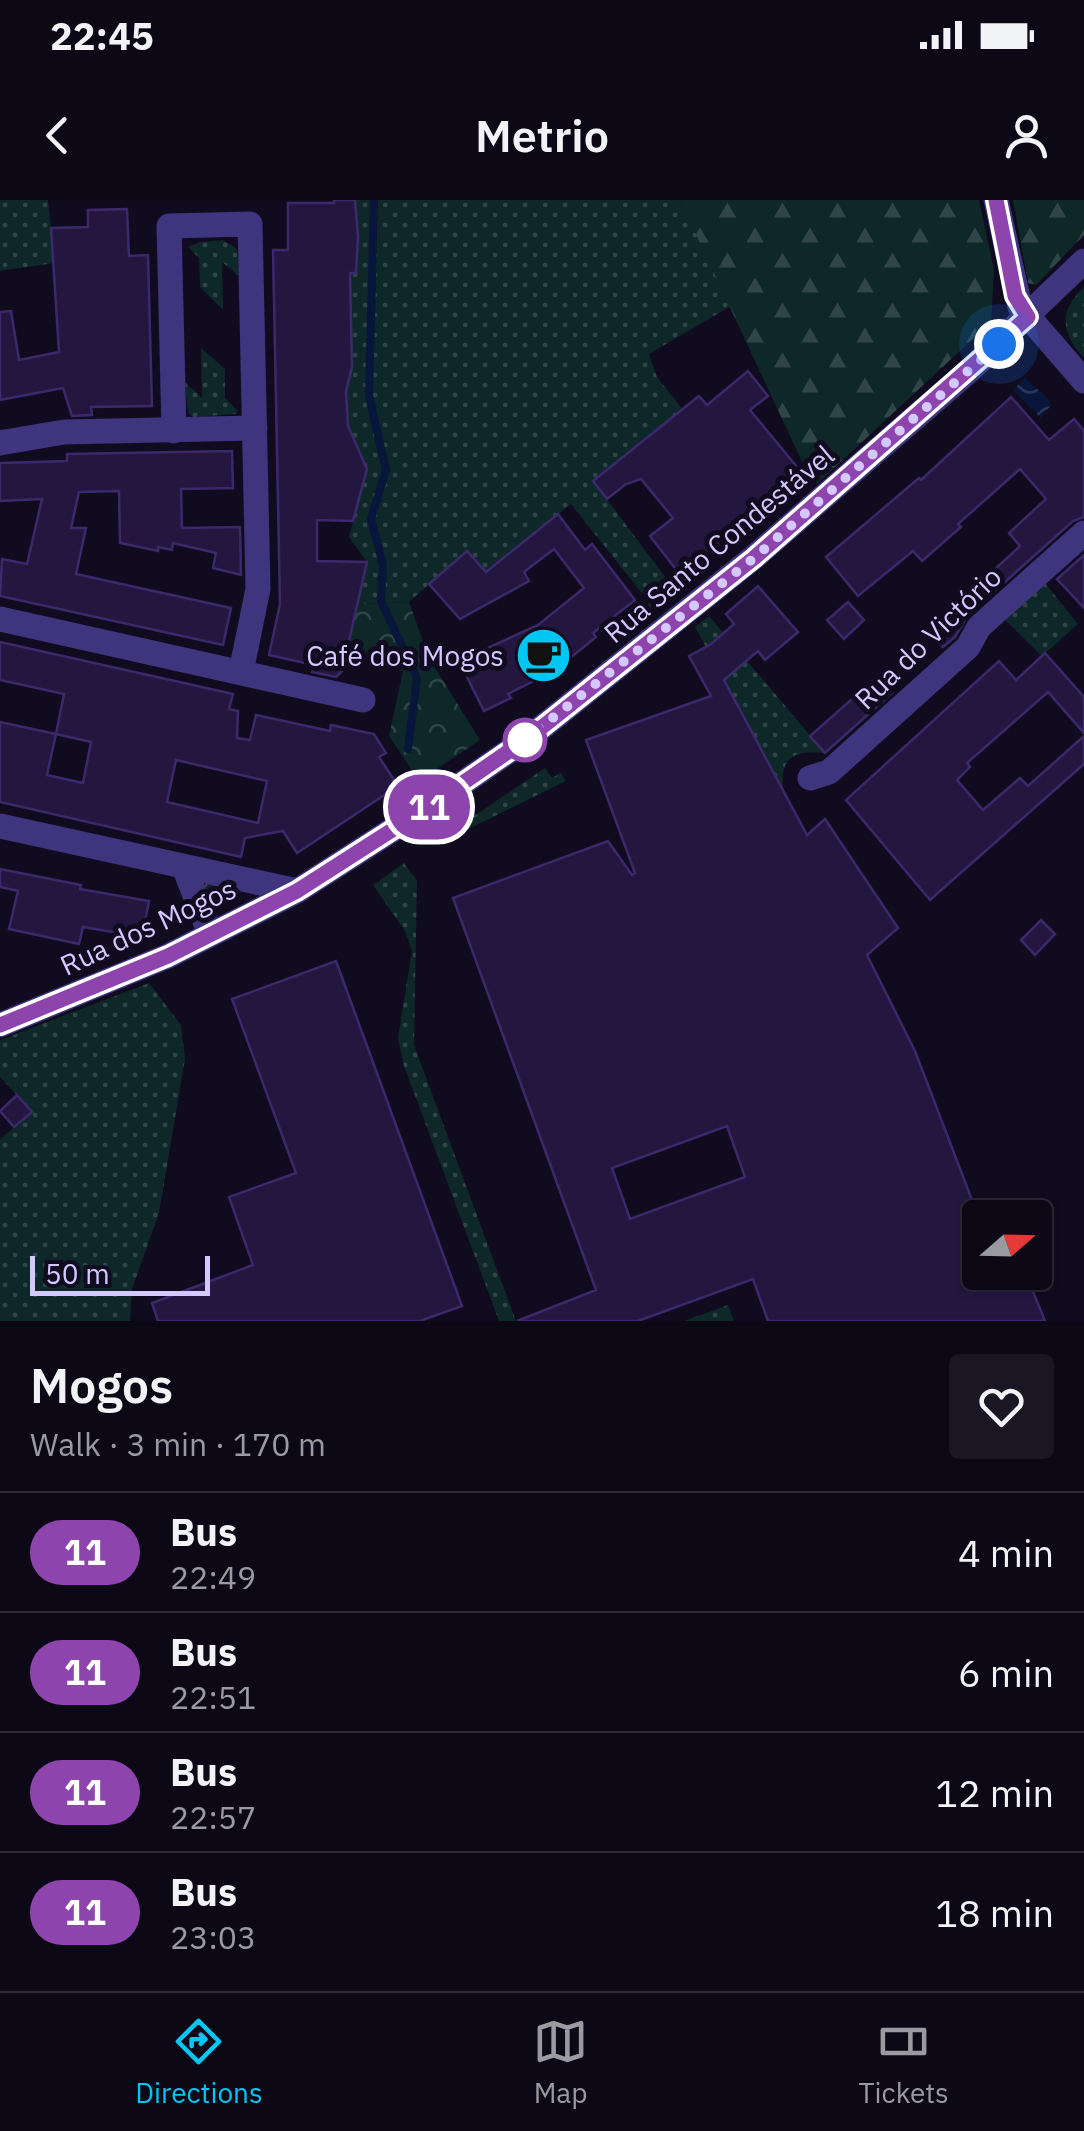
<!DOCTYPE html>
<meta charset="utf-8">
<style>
body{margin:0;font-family:"IBM Plex Sans",sans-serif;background:#1a1623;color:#f1f3f6;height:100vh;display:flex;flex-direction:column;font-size:38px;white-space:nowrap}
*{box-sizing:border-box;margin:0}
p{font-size:32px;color:#9a9aa1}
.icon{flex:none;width:55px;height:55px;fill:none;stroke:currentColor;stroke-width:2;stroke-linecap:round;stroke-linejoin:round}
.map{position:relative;height:1121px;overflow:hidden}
.drawer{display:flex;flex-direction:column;background:#0c0816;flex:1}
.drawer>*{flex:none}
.badge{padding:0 20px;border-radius:32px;font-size:35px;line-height:65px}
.needle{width:65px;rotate:70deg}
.buttons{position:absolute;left:962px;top:1000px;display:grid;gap:20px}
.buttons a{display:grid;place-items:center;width:90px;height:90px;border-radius:10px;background:#0c0816;box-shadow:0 2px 8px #0004,0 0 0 2px #2c2935;font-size:50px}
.scale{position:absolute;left:30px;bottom:25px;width:180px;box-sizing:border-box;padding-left:10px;border:5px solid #d3c8ff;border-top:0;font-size:28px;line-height:35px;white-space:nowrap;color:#d3c8ff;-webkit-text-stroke:8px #100b1e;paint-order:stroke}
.you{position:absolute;width:50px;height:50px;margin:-25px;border:8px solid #fff;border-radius:50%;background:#1a73e8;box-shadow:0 0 0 15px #1a73e833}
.map>.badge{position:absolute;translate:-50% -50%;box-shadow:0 0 0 5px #fff}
.round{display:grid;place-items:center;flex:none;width:105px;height:105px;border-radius:10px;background:#1a1623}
.head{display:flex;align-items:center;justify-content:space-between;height:170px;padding:0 30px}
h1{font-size:48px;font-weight:600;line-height:75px}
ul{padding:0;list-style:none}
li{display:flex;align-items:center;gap:30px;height:120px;padding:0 30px;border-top:2px solid #2c2935}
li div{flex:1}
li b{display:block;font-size:38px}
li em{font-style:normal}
li .badge{min-width:110px;font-weight:700;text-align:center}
.status{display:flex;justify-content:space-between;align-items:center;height:70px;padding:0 50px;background:#0c0816;direction:ltr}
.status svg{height:28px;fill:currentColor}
header{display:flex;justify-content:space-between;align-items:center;height:130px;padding:0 30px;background:#0c0816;font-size:45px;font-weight:600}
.tabs{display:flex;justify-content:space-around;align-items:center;height:140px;border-top:2px solid #2c2935;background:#0c0816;font-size:28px;color:#9a9aa1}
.tabs a{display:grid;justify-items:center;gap:5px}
.tabs .active{color:#00c6f3}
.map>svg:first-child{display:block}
</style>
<div class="status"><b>22:45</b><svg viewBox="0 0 49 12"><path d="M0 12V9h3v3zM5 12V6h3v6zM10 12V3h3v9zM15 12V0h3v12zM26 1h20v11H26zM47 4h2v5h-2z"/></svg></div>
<header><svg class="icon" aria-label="back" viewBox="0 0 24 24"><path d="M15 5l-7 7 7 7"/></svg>Metrio<svg class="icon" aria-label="person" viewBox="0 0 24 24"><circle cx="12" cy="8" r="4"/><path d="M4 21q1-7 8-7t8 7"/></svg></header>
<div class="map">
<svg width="1084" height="1121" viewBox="0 0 1084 1121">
<defs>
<pattern id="grass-dots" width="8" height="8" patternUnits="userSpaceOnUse" patternTransform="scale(2.5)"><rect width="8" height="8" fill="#0e2728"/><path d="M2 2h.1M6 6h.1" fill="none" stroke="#304548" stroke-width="1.8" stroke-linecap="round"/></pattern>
<pattern id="forest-firs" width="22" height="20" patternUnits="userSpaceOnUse" patternTransform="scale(2.5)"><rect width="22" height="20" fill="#0e2728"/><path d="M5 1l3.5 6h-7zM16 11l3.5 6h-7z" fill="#304548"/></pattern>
<pattern id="park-crowns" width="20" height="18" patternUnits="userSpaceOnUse" patternTransform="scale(2.5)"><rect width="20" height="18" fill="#0e2728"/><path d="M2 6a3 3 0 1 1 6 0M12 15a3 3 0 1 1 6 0" fill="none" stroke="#304548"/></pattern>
<pattern id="water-waves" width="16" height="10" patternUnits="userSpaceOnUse" patternTransform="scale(2.5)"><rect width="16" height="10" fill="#08163b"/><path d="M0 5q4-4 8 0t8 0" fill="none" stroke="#2b3658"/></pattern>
</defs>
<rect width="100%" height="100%" fill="#100b1e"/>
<g fill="url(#grass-dots)">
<polygon points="0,0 48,0 54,63 0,71"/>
<polygon points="355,0 680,0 731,106 649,154 657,177 683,210 593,281 666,378 681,383 691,382 647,416 648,401 571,304 486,372 467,351 409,402 358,404 367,362 349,337 367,270 348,226 346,191 352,167 350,73 357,72 358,37"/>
<polygon points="223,40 237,49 239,76 222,62 223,110 200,87 199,58 188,47 200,42"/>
<path d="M1084,87V158C1061,132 1058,112 1084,87Z"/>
<polygon points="201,148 225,169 225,198 238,211 235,214 193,217 188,213 185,182 202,198"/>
<polygon points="1044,382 1078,424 1042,456 1003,418"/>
<path d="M709,416L825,553C797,550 780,555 783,588L695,427Z"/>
<polygon points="545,568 552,578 561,573 566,581 452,637 449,633"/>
<polygon points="404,663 417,681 414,845 516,1121 499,1121 404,866 398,838 412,751 405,731 373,685"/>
<polygon points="207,683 240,691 241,693 214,708 204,685"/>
<polygon points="149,783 181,825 185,859 159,1013 132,1089 130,1121 0,1121 0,939 32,912 0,877 0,840"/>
<polygon points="728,1105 734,1121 684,1121"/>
</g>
<g fill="url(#forest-firs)">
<polygon points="680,0 979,0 994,70 991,122 817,284 804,266"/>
<polygon points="1013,0 1084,0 1084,35 1036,85 1028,83"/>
</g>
<polygon fill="url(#park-crowns)" points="409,402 429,458 480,540 419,581 389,536 403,471 345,459 358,404"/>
<polygon fill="url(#water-waves)" points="1025,178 1047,198 1051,205 1041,218 1013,190"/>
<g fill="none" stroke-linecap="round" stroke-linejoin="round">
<polyline stroke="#08163b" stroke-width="8" points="374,0 369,196 386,270 371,319 383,365 381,401 417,478 408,549"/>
</g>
<g fill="#23173f" stroke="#3b296c" stroke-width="2.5" fill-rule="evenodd">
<polygon points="334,0 355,0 358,37 356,73 350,73 352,167 346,191 348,226 367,269 353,321 317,320 317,361 367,362 342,471 336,477 312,472 314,465 269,455 280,404 273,50 288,50 288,3 334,3"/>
<polygon points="127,9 129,56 148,55 152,206 91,207 92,215 72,216 63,188 0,200 0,112 11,111 19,160 59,152 51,28 88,27 88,10"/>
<polygon points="748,171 768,196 750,210 806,278 678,372 650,336 673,318 641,279 626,284 607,299 593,281 699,196 707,205"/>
<polygon points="1011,197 1049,240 1074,219 1084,231 1084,317 1073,321 968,415 955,437 943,447 928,431 1020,346 1009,333 1046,299 1020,269 958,324 961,327 922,361 913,351 858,396 826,357 919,278 921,280"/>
<polygon points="232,251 233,288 181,289 182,328 240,327 241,375 213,368 216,353 173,343 172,350 158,347 158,351 120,343 119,291 79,292 71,328 86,328 76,374 231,408 223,445 0,396 2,359 27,364 42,299 0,301 0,263 67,261 67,254"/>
<polygon points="558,314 585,350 592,344 635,400 593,433 596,437 554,471 508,494 511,498 484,511 459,461 538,425 584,388 554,349 524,372 529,381 460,419 429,384 467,351 486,372"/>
<polygon points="1084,355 1084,408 1057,379"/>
<path d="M758,386L798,432L765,460L758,451L724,480L807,635L825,619L898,728L867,755L915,851L980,1021V1072H1025L1045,1121H768L753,1079L638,1121H517L596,1090L453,698L608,641L632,675L635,673L586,540L711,496L689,456L711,444L734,424L726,414ZM727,926L745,977L630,1019L612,968Z"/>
<polygon points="848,402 864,420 844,439 827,420"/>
<path d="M0,442L233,494L229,509L238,511L237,538L250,540L256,515L330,531L331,525L374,534L386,553L379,557L398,586L297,653L283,631L245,638L241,657L0,602V522L56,534L47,575L83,583L91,542L56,534L64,494L0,480ZM176,560L267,581L258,623L167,602Z"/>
<polygon points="1045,453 1084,497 1084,533 1048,492 967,563 970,567 957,580 983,610 1020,578 1028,586 1084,536 1084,564 930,700 846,600 999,461 1016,480"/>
<polygon points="877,477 892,493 825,553 810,536"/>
<polygon points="0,669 81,685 80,689 149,701 142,737 83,727 79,744 9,729 18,691 0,687"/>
<polygon points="1041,720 1055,734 1035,755 1021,740"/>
<polygon points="336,761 462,1106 420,1121 158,1121 152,1103 253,1065 229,997 296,973 232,799"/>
<polygon points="17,895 32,912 14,927 0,911"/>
</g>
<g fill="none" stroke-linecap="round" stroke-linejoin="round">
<g stroke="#3e357e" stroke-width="25">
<polyline points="996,0 1020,107 1084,181"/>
<polyline points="174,231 169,26 250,24 258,389 241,472"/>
<polyline points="0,243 64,232 255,228"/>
<polyline points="0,419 363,500"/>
<polyline points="810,578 829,572 968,447 979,427 1084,333"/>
<polyline points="0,626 297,691"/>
<polyline points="184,667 210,734"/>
<polyline points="0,825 168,756 297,691 428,607 531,536 753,358 970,170 1084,61"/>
</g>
</g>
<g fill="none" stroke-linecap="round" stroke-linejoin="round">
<defs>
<polyline id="line" points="0,825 168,756 297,691 428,607 531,536 754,358 1028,117 1015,96 996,0"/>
</defs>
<use href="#line" stroke="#fff" stroke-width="22"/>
<use href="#line" stroke="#8e44ad" stroke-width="15"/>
<polyline stroke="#d3c8ff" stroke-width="10" stroke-dasharray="0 18" points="525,540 754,358 999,144"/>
</g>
<defs>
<symbol id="cafe-disc" viewBox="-11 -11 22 22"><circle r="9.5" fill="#00c6f3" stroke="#100b1e"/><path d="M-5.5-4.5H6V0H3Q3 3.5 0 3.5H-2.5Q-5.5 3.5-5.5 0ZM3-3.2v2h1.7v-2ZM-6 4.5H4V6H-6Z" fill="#111"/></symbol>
</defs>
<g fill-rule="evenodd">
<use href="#cafe-disc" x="512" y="424" width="63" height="63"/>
</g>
<circle fill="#fff" stroke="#8e44ad" stroke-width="5" cx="525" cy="540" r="20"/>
<g text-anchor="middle" stroke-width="10" stroke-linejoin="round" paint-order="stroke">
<g font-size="28" fill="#d3c8ff" stroke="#100b1e">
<text transform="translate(719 344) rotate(-40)" y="10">Rua Santo Condestável</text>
<text transform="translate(928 438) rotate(-44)" y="10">Rua do Victório</text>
<text transform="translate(148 727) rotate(-25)" y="10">Rua dos Mogos</text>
</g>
<g font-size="28" fill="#d3c8ff" stroke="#100b1e" text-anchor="end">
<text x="504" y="466">Café dos Mogos</text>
</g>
</g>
</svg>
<div class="buttons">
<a><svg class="needle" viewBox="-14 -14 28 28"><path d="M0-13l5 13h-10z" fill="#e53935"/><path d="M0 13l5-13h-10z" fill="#9a9aa1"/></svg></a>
</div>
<div class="scale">50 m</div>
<div class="you" style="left:999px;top:144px"></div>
<b class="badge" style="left:429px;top:607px;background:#8e44ad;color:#fff">11</b>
</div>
<section class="drawer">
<div class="head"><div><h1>Mogos</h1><p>Walk · 3 min · 170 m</p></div><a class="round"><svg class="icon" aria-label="heart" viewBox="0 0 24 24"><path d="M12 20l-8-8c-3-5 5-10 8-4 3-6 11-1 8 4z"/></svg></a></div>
<ul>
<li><span class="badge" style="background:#8e44ad;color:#fff">11</span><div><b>Bus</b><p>22:49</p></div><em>4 min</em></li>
<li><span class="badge" style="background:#8e44ad;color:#fff">11</span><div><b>Bus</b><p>22:51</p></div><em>6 min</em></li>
<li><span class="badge" style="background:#8e44ad;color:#fff">11</span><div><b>Bus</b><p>22:57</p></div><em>12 min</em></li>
<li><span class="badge" style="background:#8e44ad;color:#fff">11</span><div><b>Bus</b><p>23:03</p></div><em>18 min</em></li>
</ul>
</section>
<nav class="tabs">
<a class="active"><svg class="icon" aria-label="directions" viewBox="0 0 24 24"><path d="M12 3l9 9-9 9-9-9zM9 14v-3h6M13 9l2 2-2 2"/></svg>Directions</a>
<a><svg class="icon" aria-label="map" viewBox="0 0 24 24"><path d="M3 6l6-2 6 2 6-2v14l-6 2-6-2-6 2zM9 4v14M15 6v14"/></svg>Map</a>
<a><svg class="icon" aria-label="tickets" viewBox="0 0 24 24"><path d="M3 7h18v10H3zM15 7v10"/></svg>Tickets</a>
</nav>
